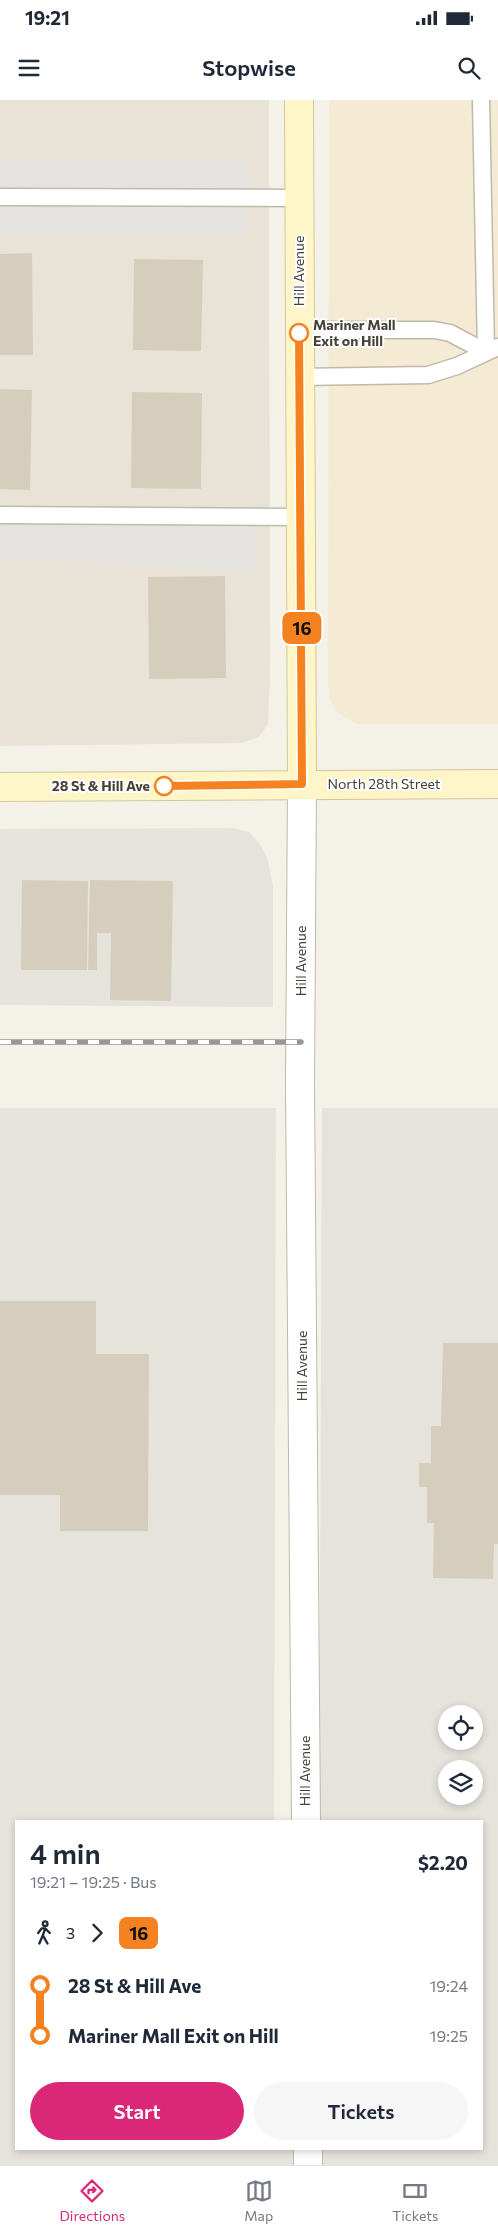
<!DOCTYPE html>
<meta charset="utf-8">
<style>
body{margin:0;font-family:Commissioner,sans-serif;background:#f6f6f7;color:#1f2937;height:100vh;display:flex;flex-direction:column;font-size:19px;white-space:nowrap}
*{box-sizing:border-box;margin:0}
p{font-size:16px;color:#747a83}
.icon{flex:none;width:28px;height:28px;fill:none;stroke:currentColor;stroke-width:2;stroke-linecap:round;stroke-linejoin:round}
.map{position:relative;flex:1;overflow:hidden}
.drawer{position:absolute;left:15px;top:1720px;width:468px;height:330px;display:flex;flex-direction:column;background:#fff;border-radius:0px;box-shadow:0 2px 8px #0003}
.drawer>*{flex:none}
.badge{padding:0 10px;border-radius:8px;font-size:18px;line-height:32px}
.tools{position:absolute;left:438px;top:1605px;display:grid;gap:10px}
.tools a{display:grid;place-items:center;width:45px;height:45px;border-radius:50%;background:#fff;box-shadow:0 2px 8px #0003;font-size:25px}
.map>.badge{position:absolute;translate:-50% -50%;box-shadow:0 0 0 2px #fff}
.legs{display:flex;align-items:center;gap:8px;height:55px;padding:0 15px;font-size:16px}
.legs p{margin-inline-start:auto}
.overview{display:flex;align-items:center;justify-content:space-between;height:85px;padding:0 15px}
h1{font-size:28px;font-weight:600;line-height:38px}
.cta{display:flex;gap:10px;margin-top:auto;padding:10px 15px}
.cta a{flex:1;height:58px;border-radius:30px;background:#db2777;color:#fff;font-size:20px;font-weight:600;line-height:58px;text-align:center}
.cta a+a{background:#f6f6f7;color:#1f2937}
ul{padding:0 15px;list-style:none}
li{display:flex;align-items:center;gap:18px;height:50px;font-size:19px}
li i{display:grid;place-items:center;width:8px;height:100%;margin:0 6px;background:currentColor}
li i::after{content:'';width:12px;height:12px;margin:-6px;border:4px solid;border-radius:50%;background:#fff}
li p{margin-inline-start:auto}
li:first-child i{background:linear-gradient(#0000 50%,currentColor 0)}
li:last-child i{background:linear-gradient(currentColor 50%,#0000 0)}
.status{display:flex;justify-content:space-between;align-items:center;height:35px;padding:0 25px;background:#fff;direction:ltr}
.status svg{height:14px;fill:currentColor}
header{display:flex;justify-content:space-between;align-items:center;height:65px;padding:0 15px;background:#fff;font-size:22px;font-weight:600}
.dock{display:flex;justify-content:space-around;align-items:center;height:70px;border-top:1px solid #e0e1e3;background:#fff;font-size:14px;color:#747a83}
.dock a{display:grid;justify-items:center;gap:2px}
.dock .selected{color:#db2777}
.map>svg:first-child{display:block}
</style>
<div class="status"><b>19:21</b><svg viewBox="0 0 49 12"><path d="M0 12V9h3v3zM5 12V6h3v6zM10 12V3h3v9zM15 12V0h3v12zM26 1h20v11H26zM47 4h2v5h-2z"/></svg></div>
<header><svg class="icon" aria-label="menu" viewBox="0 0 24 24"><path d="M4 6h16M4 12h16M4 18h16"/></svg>Stopwise<svg class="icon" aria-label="search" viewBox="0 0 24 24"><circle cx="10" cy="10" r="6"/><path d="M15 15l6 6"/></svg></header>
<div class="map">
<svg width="498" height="2065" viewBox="0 0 498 2065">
<rect width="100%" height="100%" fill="#f4f1e8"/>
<polygon fill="#e8e3d6" points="0,0 269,0 270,581 268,624 259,637 242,643 0,646"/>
<polygon fill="#f5ead3" points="329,0 498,0 498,624 356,624 337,612 330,600 328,586"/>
<g fill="#e6e3dd" fill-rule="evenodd">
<polygon points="234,728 249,732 262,747 268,760 273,787 273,907 0,905 0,729"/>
<path d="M0,1008H276L274,1721H16V2049H481V1721H319L322,1008H498V2065H0ZM446,1614H474V1641H446ZM446,1669H474V1696H446Z"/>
</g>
<g fill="#e5e3e0">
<rect x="0" y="60" width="246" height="73"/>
<polygon points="0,406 256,417 254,470 0,458"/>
</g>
<g fill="#d6cebd">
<polygon points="32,153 33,255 0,255 0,154"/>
<polygon points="134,159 203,160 201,251 133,250"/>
<polygon points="0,289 32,290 30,390 0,389"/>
<polygon points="132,292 202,293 201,389 131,388"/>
<polygon points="225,476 226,578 149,579 148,477"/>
<polygon points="22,780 88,781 87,870 21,870"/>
<polygon points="90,780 173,781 171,901 110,900 111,833 97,833 97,870 88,870"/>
<polygon points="0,1201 96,1201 96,1254 149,1254 148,1431 60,1431 60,1395 0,1395"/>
<polygon points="443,1243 498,1243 498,1444 494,1444 493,1479 433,1478 434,1423 427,1423 427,1387 419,1387 419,1363 431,1363 431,1326 441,1326"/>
</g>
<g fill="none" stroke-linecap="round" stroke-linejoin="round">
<defs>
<g id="lane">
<polyline points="481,0 486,252"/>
<polyline points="0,97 300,98"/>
<polyline points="299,230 434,230 450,233 486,252"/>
<polyline points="299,277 428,275 457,266 498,247"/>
<polyline points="0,415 301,417"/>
</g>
<g id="street">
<polyline points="302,684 300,985 306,1721"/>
<polyline points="308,2049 308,2065"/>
</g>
<g id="secondary">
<polyline points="299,0 302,684"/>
<polyline points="0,687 498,684"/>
</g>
</defs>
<use href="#lane" stroke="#bfbaaa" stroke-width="19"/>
<use href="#street" stroke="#bfbaaa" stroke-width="30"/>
<use href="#secondary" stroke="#d4c898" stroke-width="30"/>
<use href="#lane" stroke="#fff" stroke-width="16"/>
<use href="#street" stroke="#fff" stroke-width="28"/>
<use href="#secondary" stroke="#fef5c8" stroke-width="28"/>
<defs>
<polyline id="rail" points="0,942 301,942"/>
</defs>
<use href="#rail" stroke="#979797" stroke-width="5.5"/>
<use href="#rail" stroke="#fff" stroke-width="4" stroke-dasharray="11" stroke-linecap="butt"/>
</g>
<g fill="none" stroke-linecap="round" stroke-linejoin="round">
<defs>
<polyline id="line-1" points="164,686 302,684 299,233"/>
</defs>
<use href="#line-1" stroke="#fff" stroke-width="11"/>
<use href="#line-1" stroke="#f58220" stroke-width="8"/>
</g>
<g fill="#fff" stroke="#f58220" stroke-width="2.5">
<circle cx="299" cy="233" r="9"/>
<circle cx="164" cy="686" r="9"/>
</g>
<g text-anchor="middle" stroke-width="4" stroke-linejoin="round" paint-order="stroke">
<g font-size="14" fill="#474237" stroke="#fff">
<text transform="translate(299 171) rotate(-90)" y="5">Hill Avenue</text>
<text x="384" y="689">North 28th Street</text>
<text transform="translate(301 861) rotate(-90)" y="5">Hill Avenue</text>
<text transform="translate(302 1266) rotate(-90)" y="5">Hill Avenue</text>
<text transform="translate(305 1671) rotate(-90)" y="5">Hill Avenue</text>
</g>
<g font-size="14" font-weight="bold" fill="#474237" stroke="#fff" text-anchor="start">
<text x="313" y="230">Mariner Mall<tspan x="313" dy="16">Exit on Hill</tspan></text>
<text x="150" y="691" text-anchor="end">28 St &amp; Hill Ave</text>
</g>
</g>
</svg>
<div class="tools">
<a><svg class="icon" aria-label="locate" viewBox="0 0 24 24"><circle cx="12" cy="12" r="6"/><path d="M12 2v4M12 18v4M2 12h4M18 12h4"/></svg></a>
<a><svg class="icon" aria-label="layers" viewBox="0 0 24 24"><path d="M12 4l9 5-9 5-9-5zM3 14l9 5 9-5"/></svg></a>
</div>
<b class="badge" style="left:302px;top:528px;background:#f58220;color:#111">16</b>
<section class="drawer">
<div class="overview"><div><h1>4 min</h1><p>19:21 – 19:25 · Bus</p></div><b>$2.20</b></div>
<div class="legs"><svg class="icon" aria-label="walk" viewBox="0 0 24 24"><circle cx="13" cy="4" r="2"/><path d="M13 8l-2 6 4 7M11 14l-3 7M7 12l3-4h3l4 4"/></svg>3<svg class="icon" aria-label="forward" viewBox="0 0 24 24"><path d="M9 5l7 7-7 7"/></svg><b class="badge" style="background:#f58220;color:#111">16</b></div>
<ul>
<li><i style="color:#f58220"></i><b>28 St &amp; Hill Ave</b><p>19:24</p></li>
<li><i style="color:#f58220"></i><b>Mariner Mall Exit on Hill</b><p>19:25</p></li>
</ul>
<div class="cta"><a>Start</a><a>Tickets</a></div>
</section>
</div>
<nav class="dock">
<a class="selected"><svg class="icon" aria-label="directions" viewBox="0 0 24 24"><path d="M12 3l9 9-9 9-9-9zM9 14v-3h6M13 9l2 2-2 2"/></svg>Directions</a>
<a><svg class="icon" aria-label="map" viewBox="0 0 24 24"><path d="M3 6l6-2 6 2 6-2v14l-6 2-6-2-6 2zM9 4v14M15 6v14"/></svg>Map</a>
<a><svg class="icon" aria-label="tickets" viewBox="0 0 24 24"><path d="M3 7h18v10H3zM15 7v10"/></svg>Tickets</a>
</nav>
